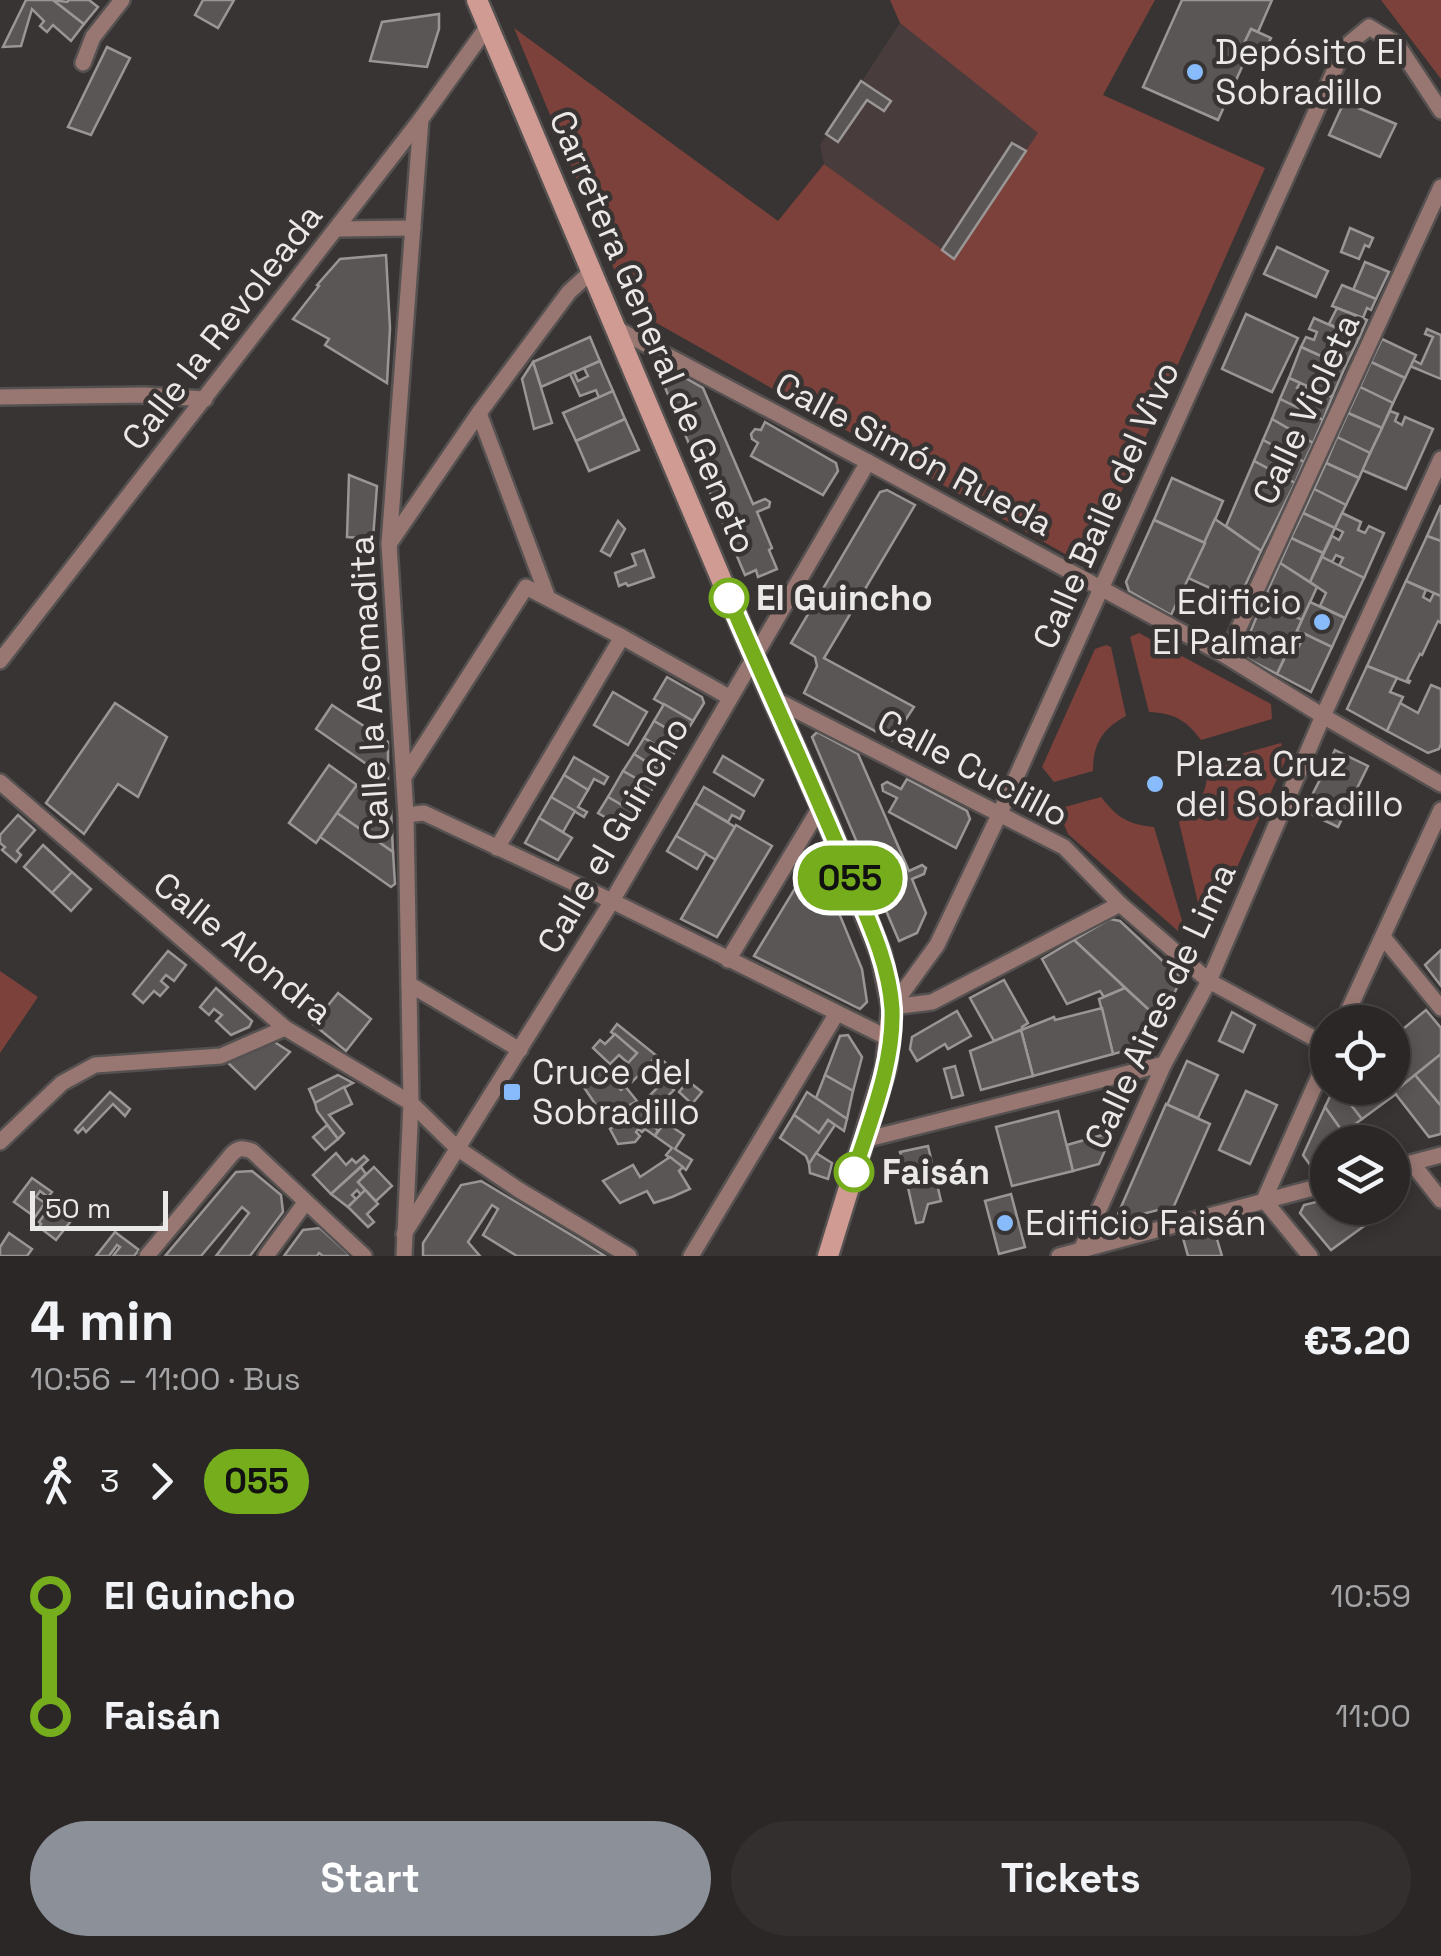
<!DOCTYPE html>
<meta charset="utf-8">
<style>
body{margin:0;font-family:"Space Grotesk",sans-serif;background:#322f2e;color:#f1f3f6;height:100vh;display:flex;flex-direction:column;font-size:38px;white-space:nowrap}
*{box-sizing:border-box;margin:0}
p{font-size:32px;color:#a5a5a7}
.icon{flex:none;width:55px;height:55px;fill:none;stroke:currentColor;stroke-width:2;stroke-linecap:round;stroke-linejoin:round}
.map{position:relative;height:1256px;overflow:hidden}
.panel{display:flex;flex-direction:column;background:#2a2726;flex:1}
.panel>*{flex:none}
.badge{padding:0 20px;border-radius:32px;font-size:35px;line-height:65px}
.controls{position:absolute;left:1310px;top:1005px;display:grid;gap:20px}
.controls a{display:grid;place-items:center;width:100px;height:100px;border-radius:50%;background:#2a2726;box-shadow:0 5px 15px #0003,0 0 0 2px #464443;font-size:50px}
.scale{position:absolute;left:30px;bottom:25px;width:138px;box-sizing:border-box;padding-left:10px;border:5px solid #ebe8e8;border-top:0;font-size:28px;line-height:35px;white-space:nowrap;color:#ebe8e8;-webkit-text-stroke:8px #383433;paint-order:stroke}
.map>.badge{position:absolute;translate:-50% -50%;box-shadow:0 0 0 5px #fff}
.legs{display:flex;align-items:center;gap:15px;height:110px;padding:0 30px;font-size:32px}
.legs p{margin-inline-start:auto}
.head{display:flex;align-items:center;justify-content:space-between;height:170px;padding:0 30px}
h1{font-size:55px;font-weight:600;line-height:75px}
.action{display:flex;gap:20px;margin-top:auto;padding:20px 30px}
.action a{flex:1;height:115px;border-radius:60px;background:#8c9099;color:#fff;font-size:40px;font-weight:600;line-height:115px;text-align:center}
.action a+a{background:#322f2e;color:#f1f3f6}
ul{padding:0 30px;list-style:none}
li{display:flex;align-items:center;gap:35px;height:120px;font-size:38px}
li i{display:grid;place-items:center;width:15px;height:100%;margin:0 12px;background:currentColor}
li i::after{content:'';width:25px;height:25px;margin:-12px;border:8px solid;border-radius:50%;background:#2a2726}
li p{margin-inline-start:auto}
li:first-child i{background:linear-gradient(#0000 50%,currentColor 0)}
li:last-child i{background:linear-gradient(currentColor 50%,#0000 0)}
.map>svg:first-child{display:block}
</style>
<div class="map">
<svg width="1441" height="1256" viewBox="0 0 1441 1256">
<rect width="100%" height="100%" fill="#383433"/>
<polygon fill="#483d3c" points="900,23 1039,133 955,261 824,164 820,145"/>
<g fill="#7b413a">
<polygon points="890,0 1155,0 1103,95 1265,168 1088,567 630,308 514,28 778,221 824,164 954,258 1038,133 900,23"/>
<polygon points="1381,0 1441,0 1441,79"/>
<path d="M1139,633L1271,704L1272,719L1201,740C1186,720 1174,713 1149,712L1130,637Z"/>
<path d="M1106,645L1111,647L1126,716C1102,729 1093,744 1093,771L1054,782L1042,767L1095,649Z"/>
<path d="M1281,743L1286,759L1210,927L1202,920L1179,822C1201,805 1208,790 1208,763Z"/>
<path d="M1101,797C1118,818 1127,824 1154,827L1183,924L1178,931L1068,834L1060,815L1061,808Z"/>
<polygon points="0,971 38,997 0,1053"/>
</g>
<g fill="#5a5655" stroke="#9b9696" stroke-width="2.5">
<polygon points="26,0 53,0 84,24 71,41 53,25 47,32 40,26 44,21 32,9 21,46 3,47"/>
<polygon points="53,0 67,2 69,0 89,0 98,7 84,24"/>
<polygon points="203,0 234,0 218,28 195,15"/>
<polygon points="1182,0 1272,0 1258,32 1251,29 1239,54 1246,58 1218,120 1143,87"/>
<polygon points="439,14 439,29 427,67 370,61 382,22"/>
<polygon points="1251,29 1271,38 1259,63 1239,54"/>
<polygon points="107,47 130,58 91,135 68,127"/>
<polygon points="861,81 891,101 884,111 867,100 838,142 826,134"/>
<polygon points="1344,102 1396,124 1380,157 1329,135"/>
<polygon points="1012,143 1026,151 954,259 942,250"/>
<polygon points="1350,228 1373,238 1369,247 1365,245 1359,259 1341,252"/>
<polygon points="1277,247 1328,271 1316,297 1264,274"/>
<polygon points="386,255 390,328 387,383 325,345 329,339 293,319 319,286 317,285 340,259"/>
<polygon points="1365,262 1389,272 1376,299 1353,290"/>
<polygon points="1342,285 1376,299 1371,310 1367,308 1363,318 1332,306"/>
<polygon points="1337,308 1367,320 1359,338 1329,324"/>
<polygon points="1246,314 1298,338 1272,392 1222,369"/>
<polygon points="1314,318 1359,338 1345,367 1301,347 1306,337 1314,340 1317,332 1309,329"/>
<polygon points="1427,329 1441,335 1441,379 1410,366 1413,360 1421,364 1433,337 1425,334"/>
<polygon points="590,337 600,361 541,387 533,362"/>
<polygon points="1382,339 1416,355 1405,378 1371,362"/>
<polygon points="1301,347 1345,367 1332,397 1289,378"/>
<polygon points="600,361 613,391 599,398 596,390 580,396 570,374 574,372 578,381 588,376 584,368"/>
<polygon points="533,362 552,423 534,429 522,379"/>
<polygon points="1371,362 1405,378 1393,403 1360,387"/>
<polygon points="664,366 703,388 753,504 765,499 770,502 769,507 757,512 772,548 769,550 777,569 758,577 756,570 745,575 658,371"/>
<polygon points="1289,378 1300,383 1297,388 1304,391 1307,386 1332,397 1323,420 1280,399"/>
<polygon points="1360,387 1393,403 1382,428 1348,413"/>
<polygon points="613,391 625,419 576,441 563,413"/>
<polygon points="1280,399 1323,420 1313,443 1272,419"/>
<polygon points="1390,411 1398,414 1395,421 1402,425 1405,417 1433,429 1406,489 1362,470"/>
<polygon points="1348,413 1382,428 1370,453 1337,437"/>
<polygon points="625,419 639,450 589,471 576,441"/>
<polygon points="1272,419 1313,443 1304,462 1263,440"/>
<polygon points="765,422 836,463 838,471 823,495 751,456 758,443 752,439 751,434 755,429 761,430"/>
<polygon points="1337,437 1370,453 1359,478 1326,463"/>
<polygon points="1263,440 1304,462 1295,483 1254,461"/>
<polygon points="1254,461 1295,483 1261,551 1226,526"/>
<polygon points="1326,463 1359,478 1346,505 1314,489"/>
<polygon points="349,475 377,486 373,539 347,537"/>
<polygon points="1172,478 1223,501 1205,543 1154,520"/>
<polygon points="1314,489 1346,505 1335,528 1303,513"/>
<polygon points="887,490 915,505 824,658 914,707 892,740 804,693 817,666 815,657 791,643 880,492"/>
<polygon points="1441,505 1441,541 1427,536"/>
<polygon points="1303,513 1335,528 1323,553 1291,538"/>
<polygon points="1342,513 1361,522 1358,530 1365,533 1369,526 1384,533 1364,578 1339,566 1343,558 1336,555 1332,562 1322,557 1332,536 1339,540 1343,532 1335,528"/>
<polygon points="1215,519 1261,551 1238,601 1188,578"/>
<polygon points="1154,520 1205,543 1171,615 1129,591 1126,582"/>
<polygon points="618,521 625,529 610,556 601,551"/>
<polygon points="1427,536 1441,541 1441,596 1406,581"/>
<polygon points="1291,538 1323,553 1310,582 1280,563"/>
<polygon points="644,550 654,577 628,586 626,583 619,586 615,573 636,565 632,554"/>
<polygon points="1322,557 1364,578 1345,618 1320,606 1326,593 1310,582"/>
<polygon points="1280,563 1317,587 1302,620 1263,601"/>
<polygon points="1406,581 1426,590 1423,597 1430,601 1434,593 1441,596 1441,623 1438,621 1422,655 1420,654 1407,680 1410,681 1409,683 1367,666"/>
<polygon points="1263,601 1302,620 1277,674 1246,658 1243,650"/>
<polygon points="1310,602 1345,618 1332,647 1297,631"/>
<polygon points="1305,634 1332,647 1311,692 1277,674 1289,649 1296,652"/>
<polygon points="1367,666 1397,678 1390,692 1403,697 1387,731 1347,709"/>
<polygon points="667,677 702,697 704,703 693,721 654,699"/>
<polygon points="1431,685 1441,689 1441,744 1439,749 1428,753 1387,731 1400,703 1418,713"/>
<polygon points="613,692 647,712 628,745 594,725"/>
<polygon points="115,703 167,737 138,797 118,784 84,834 46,803"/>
<polygon points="664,704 693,721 683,738 654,721"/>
<polygon points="332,705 388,742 388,779 316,729"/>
<polygon points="654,721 683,738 673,755 644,738"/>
<polygon points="817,732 858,754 909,871 922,865 926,868 924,874 912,879 926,913 917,933 899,941 812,737"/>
<polygon points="644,738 673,755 662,772 634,754"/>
<polygon points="1335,750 1368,766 1338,827 1304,811"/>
<polygon points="634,754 662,772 653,788 623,771"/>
<polygon points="723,756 763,780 754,796 714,772"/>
<polygon points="574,757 608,777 604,784 594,779 588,790 564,775"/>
<polygon points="329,765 357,785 316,843 289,823"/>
<polygon points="623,771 653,788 637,814 608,797"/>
<polygon points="564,775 588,790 578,807 587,812 584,817 551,797"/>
<polygon points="907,779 967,811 970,819 956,848 889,812 897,798 883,791 882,785 887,782 901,789"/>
<polygon points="356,786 391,810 393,852 337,813"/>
<polygon points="704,787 744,811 740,819 732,815 728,822 695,803"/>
<polygon points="551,797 575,811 563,832 539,818"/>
<polygon points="608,797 637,814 627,830 598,813"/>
<polygon points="695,803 735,827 716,860 676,836"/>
<polygon points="337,813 393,852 395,884 391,887 320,837"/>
<polygon points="18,815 35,830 17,851 21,855 16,862 2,850 5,847 0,843 0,835"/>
<polygon points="539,818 572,838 558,860 525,843"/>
<polygon points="736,825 772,846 717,937 681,919"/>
<polygon points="676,836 706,853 697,869 667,851"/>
<polygon points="43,845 72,872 52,893 24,867"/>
<polygon points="814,857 816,857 862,969 867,1002 860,1009 754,956"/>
<polygon points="72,872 91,889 71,911 52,893"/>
<polygon points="1110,919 1120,921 1181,978 1162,1022 1074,940"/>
<polygon points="1074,940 1120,983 1125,988 1104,997 1100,991 1067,1004 1042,959"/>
<polygon points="1441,950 1441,986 1425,965"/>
<polygon points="168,951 186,965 174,981 166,975 161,981 168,987 160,996 154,991 143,1003 133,994"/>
<polygon points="1004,980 1028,1023 1022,1027 1023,1029 994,1041 970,998"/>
<polygon points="216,988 252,1021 249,1027 231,1035 216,1021 222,1015 214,1009 209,1015 200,1007"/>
<polygon points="1125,988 1160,1020 1152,1041 1145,1046 1113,1054 1099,999"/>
<polygon points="338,993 371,1019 346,1051 313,1024"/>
<polygon points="1102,1008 1113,1054 1033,1076 1021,1030 1054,1017 1055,1020"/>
<polygon points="1426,1010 1441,1028 1441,1054 1394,1092 1391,1088 1392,1088 1392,1038"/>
<polygon points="957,1011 971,1036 948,1049 945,1044 917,1061 910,1049 912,1037"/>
<polygon points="1232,1012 1255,1025 1243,1052 1219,1041"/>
<polygon points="617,1024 657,1056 632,1082 627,1076 631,1071 625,1066 637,1053 611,1032"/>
<polygon points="1021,1030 1033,1076 981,1090 970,1051"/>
<polygon points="615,1034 637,1053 628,1063 619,1055 610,1064 593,1048 600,1040 605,1044"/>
<polygon points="848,1035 862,1057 853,1091 825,1075 840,1036"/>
<polygon points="273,1041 290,1052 255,1089 226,1061"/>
<polygon points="1441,1054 1441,1106 1415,1075"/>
<polygon points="657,1056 675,1070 665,1080 647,1066"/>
<polygon points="1187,1061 1218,1075 1198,1118 1167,1105"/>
<polygon points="599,1066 621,1090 625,1086 637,1101 626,1107 621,1102 602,1114 579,1080"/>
<polygon points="955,1066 963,1095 952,1098 944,1069"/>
<polygon points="338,1075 353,1083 315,1103 309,1089"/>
<polygon points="825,1075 853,1091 847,1119 816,1098"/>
<polygon points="1415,1075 1441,1106 1441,1134 1429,1137 1394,1092"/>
<polygon points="665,1080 674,1090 657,1107 648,1097"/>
<polygon points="688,1081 702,1092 692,1104 679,1092"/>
<polygon points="344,1087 352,1104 329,1115 344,1133 338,1139 317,1111 315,1103"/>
<polygon points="1334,1088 1338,1088 1362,1119 1343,1133 1325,1107"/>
<polygon points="1338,1088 1391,1088 1396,1094 1362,1119"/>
<polygon points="1246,1091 1277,1105 1250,1164 1219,1150"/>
<polygon points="110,1092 130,1109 125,1116 113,1104 86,1132 83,1128 78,1133 75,1130"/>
<polygon points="807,1092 847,1119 844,1131 828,1120 819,1133 794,1115"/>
<polygon points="1166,1104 1210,1124 1174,1206 1115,1221"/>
<polygon points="644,1107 660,1118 654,1127 658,1130 655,1136 628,1117"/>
<polygon points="1325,1107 1350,1142 1328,1142 1328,1165 1313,1169 1303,1155"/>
<polygon points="1058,1111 1073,1171 1012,1186 996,1127"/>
<polygon points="794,1115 819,1133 828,1120 835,1125 809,1164 806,1156 780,1138"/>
<polygon points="628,1117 645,1129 642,1132 638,1129 636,1132 640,1136 635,1142 618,1144 610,1129"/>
<polygon points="665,1122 684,1135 675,1149 692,1160 686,1170 666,1155 672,1148 655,1136"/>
<polygon points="327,1125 338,1139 325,1150 313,1137"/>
<polygon points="1113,1132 1099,1164 1073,1171 1067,1145"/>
<polygon points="928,1146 941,1201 928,1204 923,1222 916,1223 900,1152"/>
<polygon points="336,1153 346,1165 352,1159 356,1163 364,1156 368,1160 331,1194 313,1175"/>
<polygon points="816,1153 832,1163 828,1179 810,1173 809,1164"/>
<polygon points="670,1157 683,1167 679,1171 690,1189 672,1197 654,1203 647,1191 620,1203 603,1181 633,1165 640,1177"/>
<polygon points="361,1167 366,1174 358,1182 365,1190 361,1195 357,1190 352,1195 356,1199 348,1207 331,1194"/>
<polygon points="374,1167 392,1186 376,1201 358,1182"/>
<polygon points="252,1171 281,1195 283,1212 250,1256 216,1256 249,1213 242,1207 201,1256 165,1256 236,1172"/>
<polygon points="32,1178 52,1192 48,1197 40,1191 36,1197 45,1203 35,1217 14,1202"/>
<polygon points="481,1181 578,1239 605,1256 517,1256 483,1235 498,1209 492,1205 468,1242 480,1256 423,1256 423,1243 461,1185"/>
<polygon points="365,1190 378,1204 367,1214 374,1222 368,1227 348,1207"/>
<polygon points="1011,1194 1025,1247 999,1254 985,1201"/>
<polygon points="1328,1199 1328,1208 1359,1208 1371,1221 1331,1250 1300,1213 1304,1205"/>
<polygon points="54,1202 74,1217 56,1240 39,1227 41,1224 39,1222"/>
<polygon points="320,1228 351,1256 323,1256 319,1253 317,1256 284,1256 303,1230"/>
<polygon points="1214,1229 1222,1256 1188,1256 1183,1238"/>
<polygon points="115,1232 139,1250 134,1256 113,1256 120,1247 117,1245 109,1256 96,1256"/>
<polygon points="9,1233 32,1249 27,1256 0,1256 0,1247"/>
</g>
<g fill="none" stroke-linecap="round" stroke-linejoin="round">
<defs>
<g id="street">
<polyline points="83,63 93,37 122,0"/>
<polyline points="336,229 413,228"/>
<polyline points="617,329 868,462 1226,656 1323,716 1441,784"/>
<polyline points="0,397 145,395 205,399"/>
<polyline points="479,413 548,598"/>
<polyline points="389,544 479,413 569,292 592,271"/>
<polyline points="1226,656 1441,187"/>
<polyline points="0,661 421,119 488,26"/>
<polyline points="772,698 1064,847 1120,904 1209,981 1328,1046"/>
<polyline points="404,777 526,587 622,637 729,697"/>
<polyline points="0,782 285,1028 411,1103 457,1148 519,1190 629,1256"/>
<polyline points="406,815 424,813 612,901 890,1039"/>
<polyline points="497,848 622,637"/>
<polyline points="1383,937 1441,1008"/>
<polyline points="728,960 821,806"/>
<polyline points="409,984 520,1050"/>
<polyline points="892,1007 937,945 1000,813 1345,47 1369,27 1397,44 1441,111"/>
<polyline points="892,1007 932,1002 1120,904"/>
<polyline points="1343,1022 1441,810"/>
<polyline points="864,1140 1164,1064"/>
<polyline points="0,1142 62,1083 95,1065 221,1056 285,1028"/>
<polyline points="1412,1163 1441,1200"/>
<polyline points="1392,1168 1441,1155"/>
<polyline points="1264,1200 1328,1056"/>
<polyline points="1264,1200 1310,1256"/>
<polyline points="404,1234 612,901 868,462"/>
<polyline points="1081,1250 1164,1064 1209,981 1323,716 1441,459"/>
<path d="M147,1256L232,1154C239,1147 243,1148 252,1151L364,1256"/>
<polyline points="266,1256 305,1203"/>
<polyline points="404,1256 411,1103 406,815 389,544 421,119"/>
<polyline points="691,1256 837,1013"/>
<polyline points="1059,1256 1328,1184"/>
</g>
<polyline id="secondary" points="477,0 754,657 821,806 881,954 892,1007 886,1067 828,1256"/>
</defs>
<use href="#street" stroke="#555150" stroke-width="20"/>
<use href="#secondary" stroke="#555150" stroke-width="25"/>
<use href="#street" stroke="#987772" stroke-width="15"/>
<use href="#secondary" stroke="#d09b93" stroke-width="20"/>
</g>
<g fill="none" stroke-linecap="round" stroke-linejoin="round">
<defs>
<path id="line-1" d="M729,598C767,687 808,774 845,864C863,910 889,958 892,1009C894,1064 870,1120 854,1172"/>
</defs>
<use href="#line-1" stroke="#fff" stroke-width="22"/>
<use href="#line-1" stroke="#75ad1c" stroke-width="15"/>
</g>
<g fill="#87bbfb" stroke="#383433" stroke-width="4">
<circle cx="1195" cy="72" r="10"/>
<circle cx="1322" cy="622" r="10"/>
<circle cx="1155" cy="784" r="10"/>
<rect x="502" y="1082" width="20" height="20" rx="5"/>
<circle cx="1005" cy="1223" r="10"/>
</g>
<g fill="#fff" stroke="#75ad1c" stroke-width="5">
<circle cx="729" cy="598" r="18"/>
<circle cx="854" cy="1172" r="18"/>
</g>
<g text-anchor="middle" stroke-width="9" stroke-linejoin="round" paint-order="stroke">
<g font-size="35" fill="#ebe8e8" stroke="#383433" text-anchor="start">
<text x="1215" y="64">Depósito El<tspan x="1215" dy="40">Sobradillo</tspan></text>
<text x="1302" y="614" text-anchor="end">Edificio<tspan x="1302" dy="40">El Palmar</tspan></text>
<text x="1175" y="776">Plaza Cruz<tspan x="1175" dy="40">del Sobradillo</tspan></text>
<text x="532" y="1084">Cruce del<tspan x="532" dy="40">Sobradillo</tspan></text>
<text x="1025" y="1235">Edificio Faisán</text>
</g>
<g font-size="35" fill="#ebe8e8" stroke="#383433">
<text transform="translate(222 327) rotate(-52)" y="12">Calle la Revoleada</text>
<text transform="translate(653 332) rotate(67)" y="12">Carretera General de Geneto</text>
<text transform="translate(1306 409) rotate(-65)" y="12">Calle Violeta</text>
<text transform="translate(914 454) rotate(28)" y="12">Calle Simón Rueda</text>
<text transform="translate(1106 505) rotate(-66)" y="12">Calle Baile del Vivo</text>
<text transform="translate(369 688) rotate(-93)" y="12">Calle la Asomadita</text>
<text transform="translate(973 768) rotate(28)" y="12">Calle Cuclillo</text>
<text transform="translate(613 835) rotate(-60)" y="12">Calle el Guincho</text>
<text transform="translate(243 948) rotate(39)" y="12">Calle Alondra</text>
<text transform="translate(1160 1006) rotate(-65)" y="12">Calle Aires de Lima</text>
</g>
<g font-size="35" font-weight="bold" fill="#ebe8e8" stroke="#383433" text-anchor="start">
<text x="756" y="610">El Guincho</text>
<text x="882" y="1184">Faisán</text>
</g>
</g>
</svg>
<div class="controls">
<a><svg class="icon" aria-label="locate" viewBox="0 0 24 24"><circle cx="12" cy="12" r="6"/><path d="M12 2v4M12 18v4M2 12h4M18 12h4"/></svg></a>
<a><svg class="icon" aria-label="layers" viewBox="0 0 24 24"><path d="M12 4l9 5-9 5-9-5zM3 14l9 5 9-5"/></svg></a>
</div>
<div class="scale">50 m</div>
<b class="badge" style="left:850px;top:878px;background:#75ad1c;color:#111">055</b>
</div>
<section class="panel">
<div class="head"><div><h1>4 min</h1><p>10:56 – 11:00 · Bus</p></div><b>€3.20</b></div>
<div class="legs"><svg class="icon" aria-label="walk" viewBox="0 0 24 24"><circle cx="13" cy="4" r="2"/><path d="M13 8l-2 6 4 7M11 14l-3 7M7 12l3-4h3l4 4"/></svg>3<svg class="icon" aria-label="forward" viewBox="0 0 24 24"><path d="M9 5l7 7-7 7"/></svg><b class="badge" style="background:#75ad1c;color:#111">055</b></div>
<ul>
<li><i style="color:#75ad1c"></i><b>El Guincho</b><p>10:59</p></li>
<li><i style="color:#75ad1c"></i><b>Faisán</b><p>11:00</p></li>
</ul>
<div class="action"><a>Start</a><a>Tickets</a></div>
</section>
